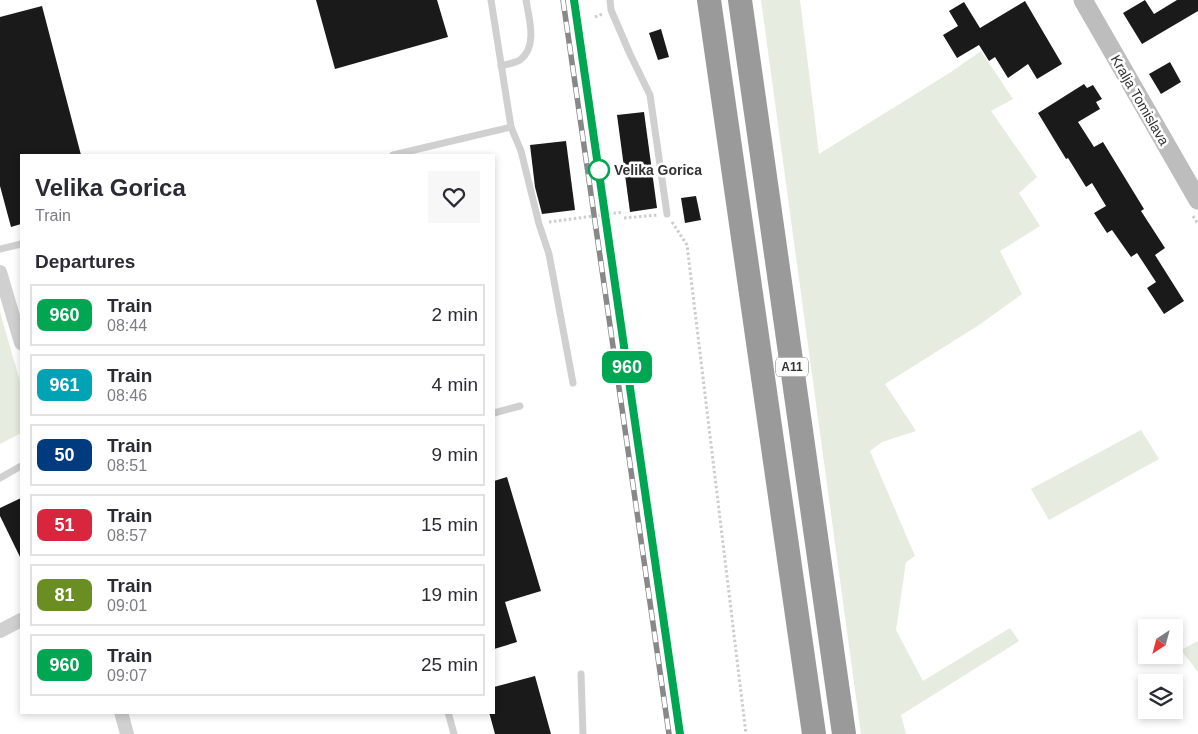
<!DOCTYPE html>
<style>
body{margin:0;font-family:Arial,sans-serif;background:#f7f7f7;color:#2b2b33;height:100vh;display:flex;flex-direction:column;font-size:19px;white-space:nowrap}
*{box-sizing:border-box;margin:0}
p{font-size:16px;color:#7c7c81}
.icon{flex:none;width:28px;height:28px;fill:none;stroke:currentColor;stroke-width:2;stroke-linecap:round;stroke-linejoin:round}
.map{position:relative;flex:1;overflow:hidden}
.details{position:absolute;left:20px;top:154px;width:475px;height:560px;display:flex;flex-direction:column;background:#fff;border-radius:0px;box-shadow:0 2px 8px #0003}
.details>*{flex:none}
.badge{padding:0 10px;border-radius:8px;font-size:18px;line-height:32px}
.needle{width:32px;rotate:216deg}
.buttons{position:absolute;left:1138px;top:619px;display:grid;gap:10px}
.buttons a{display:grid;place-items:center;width:45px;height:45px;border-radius:0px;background:#fff;box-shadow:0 2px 8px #0003;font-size:25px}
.map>.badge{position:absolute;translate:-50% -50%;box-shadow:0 0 0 2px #fff}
h2{padding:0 15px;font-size:19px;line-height:45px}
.round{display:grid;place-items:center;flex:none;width:52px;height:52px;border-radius:0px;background:#f7f7f7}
.overview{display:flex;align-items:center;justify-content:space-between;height:85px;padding:0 15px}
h1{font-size:24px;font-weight:700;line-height:38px}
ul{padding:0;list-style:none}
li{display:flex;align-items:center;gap:15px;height:62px;margin:0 10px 8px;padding:0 5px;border:2px solid #e1e1e2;border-radius:0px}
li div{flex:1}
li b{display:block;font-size:19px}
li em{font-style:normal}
li .badge{min-width:55px;font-weight:700;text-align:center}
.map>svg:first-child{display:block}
</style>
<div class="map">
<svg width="1198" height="734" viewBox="0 0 1198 734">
<rect width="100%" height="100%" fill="#fff"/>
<g fill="#e6ecdf">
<polygon points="761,0 800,0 819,154 951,72 981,51 1013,99 991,111 1037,177 1019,193 1040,226 1000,251 1022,294 979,325 885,384 916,431 882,442 870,451 915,556 906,562 896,630 923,681 1010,628 1019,641 901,715 906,734 861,734"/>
<polygon points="0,312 21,385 21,433 0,444"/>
<polygon points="1141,430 1159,459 1049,520 1031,489"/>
<polygon points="1198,641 1198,672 1181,650"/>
</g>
<g fill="#1a1a1a">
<polygon points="316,0 437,0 448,37 335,69"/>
<polygon points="1145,0 1154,14 1177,0 1198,0 1198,11 1142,44 1123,13"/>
<polygon points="1025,1 1062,64 1037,79 1028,64 1008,78 995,57 989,61 979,45 957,58 943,35 958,26 949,11 964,2 980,28"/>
<polygon points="42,6 81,155 21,155 21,224 11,227 0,186 0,17"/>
<polygon points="661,29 669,57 658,60 649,33"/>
<polygon points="1170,62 1181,82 1161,94 1149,74"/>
<polygon points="1084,84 1087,88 1093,85 1102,99 1096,102 1100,109 1078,122 1094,147 1103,142 1144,209 1141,211 1165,248 1155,255 1184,301 1164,314 1147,288 1156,282 1137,253 1131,257 1112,230 1107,233 1094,213 1106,206 1092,183 1086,187 1068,158 1066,159 1038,113"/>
<polygon points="644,112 657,208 630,212 617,115"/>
<polygon points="566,141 575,210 542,214 535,187 530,145"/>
<polygon points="696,196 701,220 685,223 681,198"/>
<polygon points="507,477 541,591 505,602 517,642 494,649 494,481"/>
<polygon points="21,498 21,559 0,516 0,508"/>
<polygon points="535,676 551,734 495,734 489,712 494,712 494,687"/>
</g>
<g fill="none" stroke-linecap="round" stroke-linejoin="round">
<g stroke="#cdcdcd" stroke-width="3" stroke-dasharray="2.5 2.5" stroke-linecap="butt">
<polyline points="595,17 602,14"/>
<polyline points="1193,216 1198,224"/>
<polyline points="624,218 658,215"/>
<polyline points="549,222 623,212"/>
<polyline points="672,222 687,245 746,734"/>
</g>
<g stroke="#d0d0d0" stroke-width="7">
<polyline points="491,0 511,127 521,151 539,224 549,254 573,383"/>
<polyline points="610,0 611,10 630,54 650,95 667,214"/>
<path d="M501,66C507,64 515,63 520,60C538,47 529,18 526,0"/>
<polyline points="393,155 511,127"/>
<polyline points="0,249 21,244"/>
<polyline points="494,413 520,406"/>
<polyline points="0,478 21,466"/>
<polyline points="581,674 583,734"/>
<polyline points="448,712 454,734"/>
</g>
<g stroke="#d0d0d0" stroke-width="14">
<polyline points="0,272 21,343"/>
<polyline points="0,631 21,620"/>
<polyline points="121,712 127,734"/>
</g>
<polyline stroke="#bdbdbd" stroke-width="19" points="1083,0 1198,200"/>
<g stroke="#9a9a9a" stroke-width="24">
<polyline points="709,0 814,734"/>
<polyline points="740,0 844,734"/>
</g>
<defs>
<g id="rail">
<polyline points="563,0 669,734"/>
<polyline points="574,0 680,734"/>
</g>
</defs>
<use href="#rail" stroke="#888" stroke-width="5.5"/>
<use href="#rail" stroke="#fff" stroke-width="4" stroke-dasharray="11" stroke-linecap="butt"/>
</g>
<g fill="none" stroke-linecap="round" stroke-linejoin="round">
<defs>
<polyline id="line" points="574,0 680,734"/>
</defs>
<use href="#line" stroke="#fff" stroke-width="11"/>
<use href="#line" stroke="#00a651" stroke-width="8"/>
</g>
<circle fill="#fff" stroke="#00a651" stroke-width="2.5" cx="599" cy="170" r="10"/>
<g text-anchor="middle" stroke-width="5" stroke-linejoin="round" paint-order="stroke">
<rect fill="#fff" stroke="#707070" stroke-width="1" x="776" y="357.5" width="32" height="19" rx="4"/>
<g font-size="12" font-weight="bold" fill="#333">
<text x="792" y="371">A11</text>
</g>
<g font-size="14" fill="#333" stroke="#fff">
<text transform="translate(1140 100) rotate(60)" y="5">Kralja Tomislava</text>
</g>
<g font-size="14" font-weight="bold" fill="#333" stroke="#fff" text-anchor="start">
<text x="614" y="175">Velika Gorica</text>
</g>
</g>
</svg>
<div class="buttons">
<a><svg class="needle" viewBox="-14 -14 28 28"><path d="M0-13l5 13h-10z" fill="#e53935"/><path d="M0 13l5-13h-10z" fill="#7c7c81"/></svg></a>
<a><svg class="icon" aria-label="layers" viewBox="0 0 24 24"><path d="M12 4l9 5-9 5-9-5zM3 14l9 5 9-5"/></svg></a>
</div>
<b class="badge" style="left:627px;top:367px;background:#00a651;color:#fff">960</b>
<section class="details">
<div class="overview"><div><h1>Velika Gorica</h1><p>Train</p></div><a class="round"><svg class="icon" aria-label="heart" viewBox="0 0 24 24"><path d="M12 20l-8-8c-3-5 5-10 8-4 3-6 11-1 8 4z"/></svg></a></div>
<h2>Departures</h2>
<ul>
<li><span class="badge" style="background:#00a651;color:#fff">960</span><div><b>Train</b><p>08:44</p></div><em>2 min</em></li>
<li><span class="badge" style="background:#00a3b4;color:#fff">961</span><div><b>Train</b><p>08:46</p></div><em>4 min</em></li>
<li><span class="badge" style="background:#003b80;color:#fff">50</span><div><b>Train</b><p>08:51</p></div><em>9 min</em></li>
<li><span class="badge" style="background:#d7263d;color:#fff">51</span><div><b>Train</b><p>08:57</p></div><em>15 min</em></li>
<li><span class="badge" style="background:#6b8e23;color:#fff">81</span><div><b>Train</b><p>09:01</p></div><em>19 min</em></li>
<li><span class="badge" style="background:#00a651;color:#fff">960</span><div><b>Train</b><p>09:07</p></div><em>25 min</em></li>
</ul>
</section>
</div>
